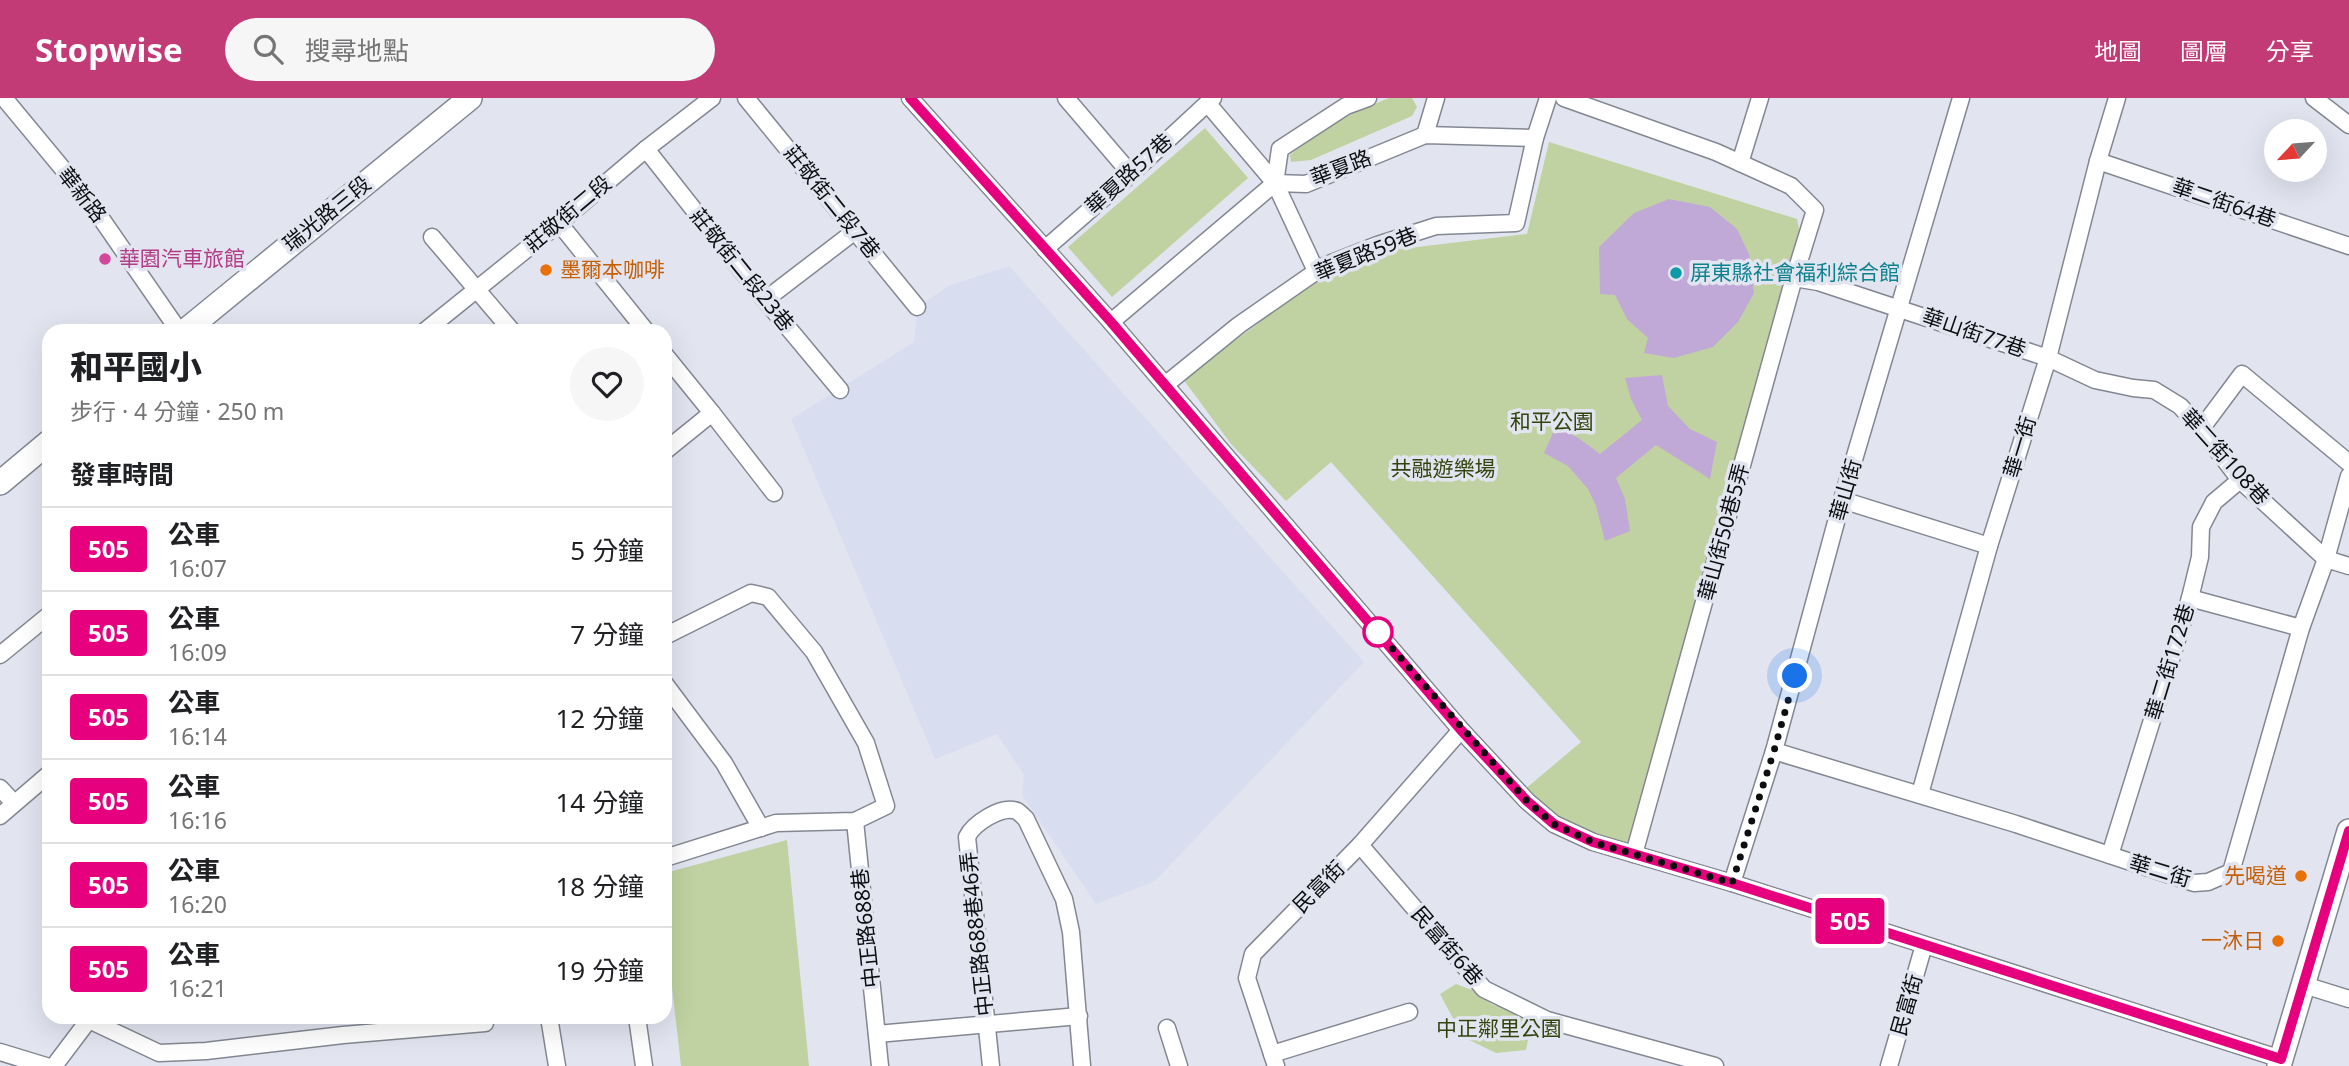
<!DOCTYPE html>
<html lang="zh-TW">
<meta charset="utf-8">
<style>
body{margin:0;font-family:"Noto Sans","Noto Sans TC",sans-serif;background:#f6f6f6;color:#202124;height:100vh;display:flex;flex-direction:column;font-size:26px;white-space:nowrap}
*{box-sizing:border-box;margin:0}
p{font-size:23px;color:#757577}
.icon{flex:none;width:38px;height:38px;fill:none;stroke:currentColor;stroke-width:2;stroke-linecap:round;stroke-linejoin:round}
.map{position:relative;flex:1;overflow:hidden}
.sheet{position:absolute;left:42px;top:226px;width:630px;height:700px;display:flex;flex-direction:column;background:#fff;border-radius:21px;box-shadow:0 7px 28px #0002}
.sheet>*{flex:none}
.badge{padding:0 14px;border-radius:5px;font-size:24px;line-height:46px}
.needle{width:46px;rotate:244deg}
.controls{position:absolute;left:2264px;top:21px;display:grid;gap:14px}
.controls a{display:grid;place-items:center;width:63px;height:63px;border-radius:50%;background:#fff;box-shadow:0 7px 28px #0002;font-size:35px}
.you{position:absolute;width:35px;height:35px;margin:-18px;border:5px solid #fff;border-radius:50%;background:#1a73e8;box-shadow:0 0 0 10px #1a73e833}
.map>.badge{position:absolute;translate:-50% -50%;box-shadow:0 0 0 4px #fff}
h2{padding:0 28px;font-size:26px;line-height:63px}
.round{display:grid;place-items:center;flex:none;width:74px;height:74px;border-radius:37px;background:#f6f6f6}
.head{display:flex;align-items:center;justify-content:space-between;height:119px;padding:0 28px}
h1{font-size:33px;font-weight:800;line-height:52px}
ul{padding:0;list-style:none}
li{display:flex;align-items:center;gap:21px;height:84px;padding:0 28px;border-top:2px solid #e0e0e0}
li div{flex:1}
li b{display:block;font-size:26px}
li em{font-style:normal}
li .badge{min-width:77px;font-weight:700;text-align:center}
header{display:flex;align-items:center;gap:42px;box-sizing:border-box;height:98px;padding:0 35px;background:#c23a76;color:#fff}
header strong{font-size:33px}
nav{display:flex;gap:38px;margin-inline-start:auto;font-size:24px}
.search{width:490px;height:63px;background:#f6f6f6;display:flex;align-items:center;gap:18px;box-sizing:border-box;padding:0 24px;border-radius:38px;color:#757577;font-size:26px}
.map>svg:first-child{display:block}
</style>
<header>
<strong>Stopwise</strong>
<div class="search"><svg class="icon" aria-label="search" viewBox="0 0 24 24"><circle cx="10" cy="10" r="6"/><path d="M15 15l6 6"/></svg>搜尋地點</div>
<nav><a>地圖</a><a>圖層</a><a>分享</a></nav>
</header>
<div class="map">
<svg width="2349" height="968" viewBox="0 0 2349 968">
<rect width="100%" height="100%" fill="#e2e5f0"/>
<polygon fill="#d8ddf0" points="1009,168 1364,564 1155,783 1096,806 1022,697 1024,677 997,636 935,661 791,321 914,244 918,209 948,188"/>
<g fill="#c0d2a1">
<path d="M1389,0H1412L1417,9L1412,18L1311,62L1291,64L1290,57C1320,31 1353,14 1389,0Z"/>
<polygon points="1205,30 1248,80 1112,199 1068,149"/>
<polygon points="1549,44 1797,121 1801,140 1661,645 1625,752 1576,735 1524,692 1581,644 1331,364 1286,403 1231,346 1183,281 1283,207 1334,173 1392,152 1527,136"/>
<polygon points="787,742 809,968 681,968 665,827 665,775"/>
<polygon points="1456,886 1472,892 1493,907 1529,914 1531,927 1526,952 1496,955 1463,939 1440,896"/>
</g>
<g fill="#c0a9d7">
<polygon points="1669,101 1710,109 1737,131 1749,156 1754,195 1738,224 1713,249 1674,260 1644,255 1648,240 1627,221 1615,197 1600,196 1599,149 1634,115"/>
<polygon points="1662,277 1668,308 1690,331 1717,344 1710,381 1656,347 1616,380 1625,401 1630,433 1605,443 1596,408 1588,391 1568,368 1544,355 1556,328 1580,341 1600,356 1642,322 1631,301 1625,280"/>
</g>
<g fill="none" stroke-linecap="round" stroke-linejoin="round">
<defs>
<g id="street">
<polyline points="4,0 87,100 179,233"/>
<polyline points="746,0 917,209"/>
<polyline points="910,0 1111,224 1461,632 1527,703 1554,726 1593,744 1732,785 2281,961"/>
<polyline points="1066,0 1131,76"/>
<polyline points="1564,0 1716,54 1791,88 1815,112 1794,180 1634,756"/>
<polyline points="2314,0 2349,27"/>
<polyline points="1208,6 1275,85 1316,173"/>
<polyline points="1425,37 1436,0"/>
<polyline points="646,51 765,202 840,292"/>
<polyline points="2098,63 2349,148"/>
<polyline points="1740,65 1760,0"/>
<polyline points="1275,85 1280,51 1346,8 1368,0"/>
<polyline points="559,125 646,233"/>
<polyline points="432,139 512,233"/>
<polyline points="1045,151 1131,76 1213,0"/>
<polyline points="1794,180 1818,184 2048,260 2095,282 2133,290 2154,292 2180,308 2201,331 2240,382 2326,461 2349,468"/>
<polyline points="765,202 855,133"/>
<polyline points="1111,224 1275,85 1306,86 1425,37 1535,40"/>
<polyline points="425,233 559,125 646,51 712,0"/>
<polyline points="665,257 712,315 665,353"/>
<polyline points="1165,287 1239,227 1324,168 1377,147 1436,128 1516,125 1535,40 1548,0"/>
<polyline points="712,315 774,395"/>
<polyline points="2201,331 2242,276 2349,365"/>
<polyline points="1842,402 1989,448"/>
<polyline points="2190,500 2301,530"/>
<polyline points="665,538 751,495 768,499 814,554 866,645 886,708 855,723 776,725 665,760"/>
<polyline points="0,557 49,517"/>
<polyline points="665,586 724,665 761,730"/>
<polyline points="1774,653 2016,726 2194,785 2208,784 2231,774 2301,530 2326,461 2349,378"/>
<polyline points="0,690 14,705"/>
<polyline points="1920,696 1989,448 2048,260 2098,63 2117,0"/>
<polyline points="0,718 49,676"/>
<polyline points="855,723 880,968"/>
<polyline points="1360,747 1484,891 1547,922 1715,968"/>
<polyline points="2110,757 2190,500 2200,459 2201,429 2214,404 2240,382"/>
<polyline points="1732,785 1774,653 1842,402 1961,0"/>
<polyline points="2304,887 2349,901"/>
<polyline points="549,919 557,968"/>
<polyline points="637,919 644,968"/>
<polyline points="89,922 159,955 206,953 343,937 485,925 484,919"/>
<polyline points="1167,930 1179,968"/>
<polyline points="877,936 1079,918"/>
<polyline points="0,954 46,968"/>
<polyline points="1272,956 1409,914"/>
<polyline points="54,968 91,919"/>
<path d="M991,968L967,739C973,726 1001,707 1017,713C1020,715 1023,718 1026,721L1064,801L1071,834L1082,968"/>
<polyline points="1276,968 1247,880 1253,856 1360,747 1461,632"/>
<polyline points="1889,968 1924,847"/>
</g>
<g id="secondary">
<polyline points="185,233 470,0"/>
<polyline points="0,385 49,344"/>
<polyline points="2279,968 2349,733"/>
</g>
</defs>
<use href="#street" stroke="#838791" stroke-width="19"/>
<use href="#secondary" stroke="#838791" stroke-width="26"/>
<use href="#street" stroke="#fff" stroke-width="16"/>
<use href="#secondary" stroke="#fff" stroke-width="23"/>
</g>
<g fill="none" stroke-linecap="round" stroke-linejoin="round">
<defs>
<polyline id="line" points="910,0 1111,224 1461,632 1527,703 1554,726 1593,744 1732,785 2281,961 2349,733"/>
</defs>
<use href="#line" stroke="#fff" stroke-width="16"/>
<use href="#line" stroke="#e6007e" stroke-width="10"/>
<polyline stroke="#0d0e11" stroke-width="7" stroke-dasharray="0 12.6" points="1378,534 1377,533 1527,703 1554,726 1593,744 1732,785 1774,653 1795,578"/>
</g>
<circle fill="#d1479c" stroke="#e2e5f0" stroke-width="2.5" cx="105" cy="161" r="7"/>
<g fill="#e8710a" stroke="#e2e5f0" stroke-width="2.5">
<circle cx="546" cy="172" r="7"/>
<circle cx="2301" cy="778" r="7"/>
<circle cx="2278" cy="843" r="7"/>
</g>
<circle fill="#0f9aa8" stroke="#e2e5f0" stroke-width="2.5" cx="1676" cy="175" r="7"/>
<circle fill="#fff" stroke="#e6007e" stroke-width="3.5" cx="1378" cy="534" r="14"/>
<g text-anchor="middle" stroke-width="7" stroke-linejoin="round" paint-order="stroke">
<g font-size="21" fill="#0d0e11" stroke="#e2e5f0">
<text transform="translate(1341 70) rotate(-21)" y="7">華夏路</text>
<text transform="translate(1129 76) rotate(-42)" y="7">華夏路57巷</text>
<text transform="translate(82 97) rotate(52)" y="7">華新路</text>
<text transform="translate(832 104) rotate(51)" y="7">莊敬街二段7巷</text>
<text transform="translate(2224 105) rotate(19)" y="7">華二街64巷</text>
<text transform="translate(327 116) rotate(-39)" y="7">瑞光路三段</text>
<text transform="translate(568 116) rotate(-40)" y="7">莊敬街二段</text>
<text transform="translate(1366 156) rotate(-22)" y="7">華夏路59巷</text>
<text transform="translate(742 172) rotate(51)" y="7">莊敬街二段23巷</text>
<text transform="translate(1974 235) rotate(19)" y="7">華山街77巷</text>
<text transform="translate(2020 349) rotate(-73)" y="7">華一街</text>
<text transform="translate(2225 359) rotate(48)" y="7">華二街108巷</text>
<text transform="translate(1846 392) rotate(-74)" y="7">華山街</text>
<text transform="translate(1724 434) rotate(-75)" y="7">華山街50巷5弄</text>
<text transform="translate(2170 564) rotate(-73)" y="7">華二街172巷</text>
<text transform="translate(2160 773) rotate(17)" y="7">華二街</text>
<text transform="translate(1319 789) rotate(-45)" y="7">民富街</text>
<text transform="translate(866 830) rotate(-96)" y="7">中正路688巷</text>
<text transform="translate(977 836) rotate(-96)" y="7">中正路688巷46弄</text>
<text transform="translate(1447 848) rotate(49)" y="7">民富街6巷</text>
<text transform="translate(1907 907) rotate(-74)" y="7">民富街</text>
</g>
<g font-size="21" fill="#b23c85" stroke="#e2e5f0" text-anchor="start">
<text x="119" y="168">華園汽車旅館</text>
</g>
<g font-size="21" fill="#c56008" stroke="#e2e5f0" text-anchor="end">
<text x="560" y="179" text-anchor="start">墨爾本咖啡</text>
<text x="2287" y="785">先喝道</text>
<text x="2264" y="850">一沐日</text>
</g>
<g font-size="21" fill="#0d838f" stroke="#e2e5f0" text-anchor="start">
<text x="1690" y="182">屏東縣社會福利綜合館</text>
</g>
<g font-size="21" fill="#33430b" stroke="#e2e5f0">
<text x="1552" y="331">和平公園</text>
<text x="1443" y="378">共融遊樂場</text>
<text x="1499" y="938">中正鄰里公園</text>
</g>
</g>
</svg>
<div class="controls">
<a><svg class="needle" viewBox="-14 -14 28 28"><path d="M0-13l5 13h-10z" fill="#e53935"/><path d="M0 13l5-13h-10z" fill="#757577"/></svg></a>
</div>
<div class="you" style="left:1795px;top:578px"></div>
<b class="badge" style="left:1850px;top:823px;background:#e6007e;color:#fff">505</b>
<section class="sheet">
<div class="head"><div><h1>和平國小</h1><p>步行 · 4 分鐘 · 250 m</p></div><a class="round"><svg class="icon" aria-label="heart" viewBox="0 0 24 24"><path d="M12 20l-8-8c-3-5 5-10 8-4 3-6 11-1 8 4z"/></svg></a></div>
<h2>發車時間</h2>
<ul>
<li><span class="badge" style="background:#e6007e;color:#fff">505</span><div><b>公車</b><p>16:07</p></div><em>5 分鐘</em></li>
<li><span class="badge" style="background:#e6007e;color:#fff">505</span><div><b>公車</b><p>16:09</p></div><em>7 分鐘</em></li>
<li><span class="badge" style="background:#e6007e;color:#fff">505</span><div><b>公車</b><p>16:14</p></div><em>12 分鐘</em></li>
<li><span class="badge" style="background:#e6007e;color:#fff">505</span><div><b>公車</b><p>16:16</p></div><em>14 分鐘</em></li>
<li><span class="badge" style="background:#e6007e;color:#fff">505</span><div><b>公車</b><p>16:20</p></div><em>18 分鐘</em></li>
<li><span class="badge" style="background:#e6007e;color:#fff">505</span><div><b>公車</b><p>16:21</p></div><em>19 分鐘</em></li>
</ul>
</section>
</div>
